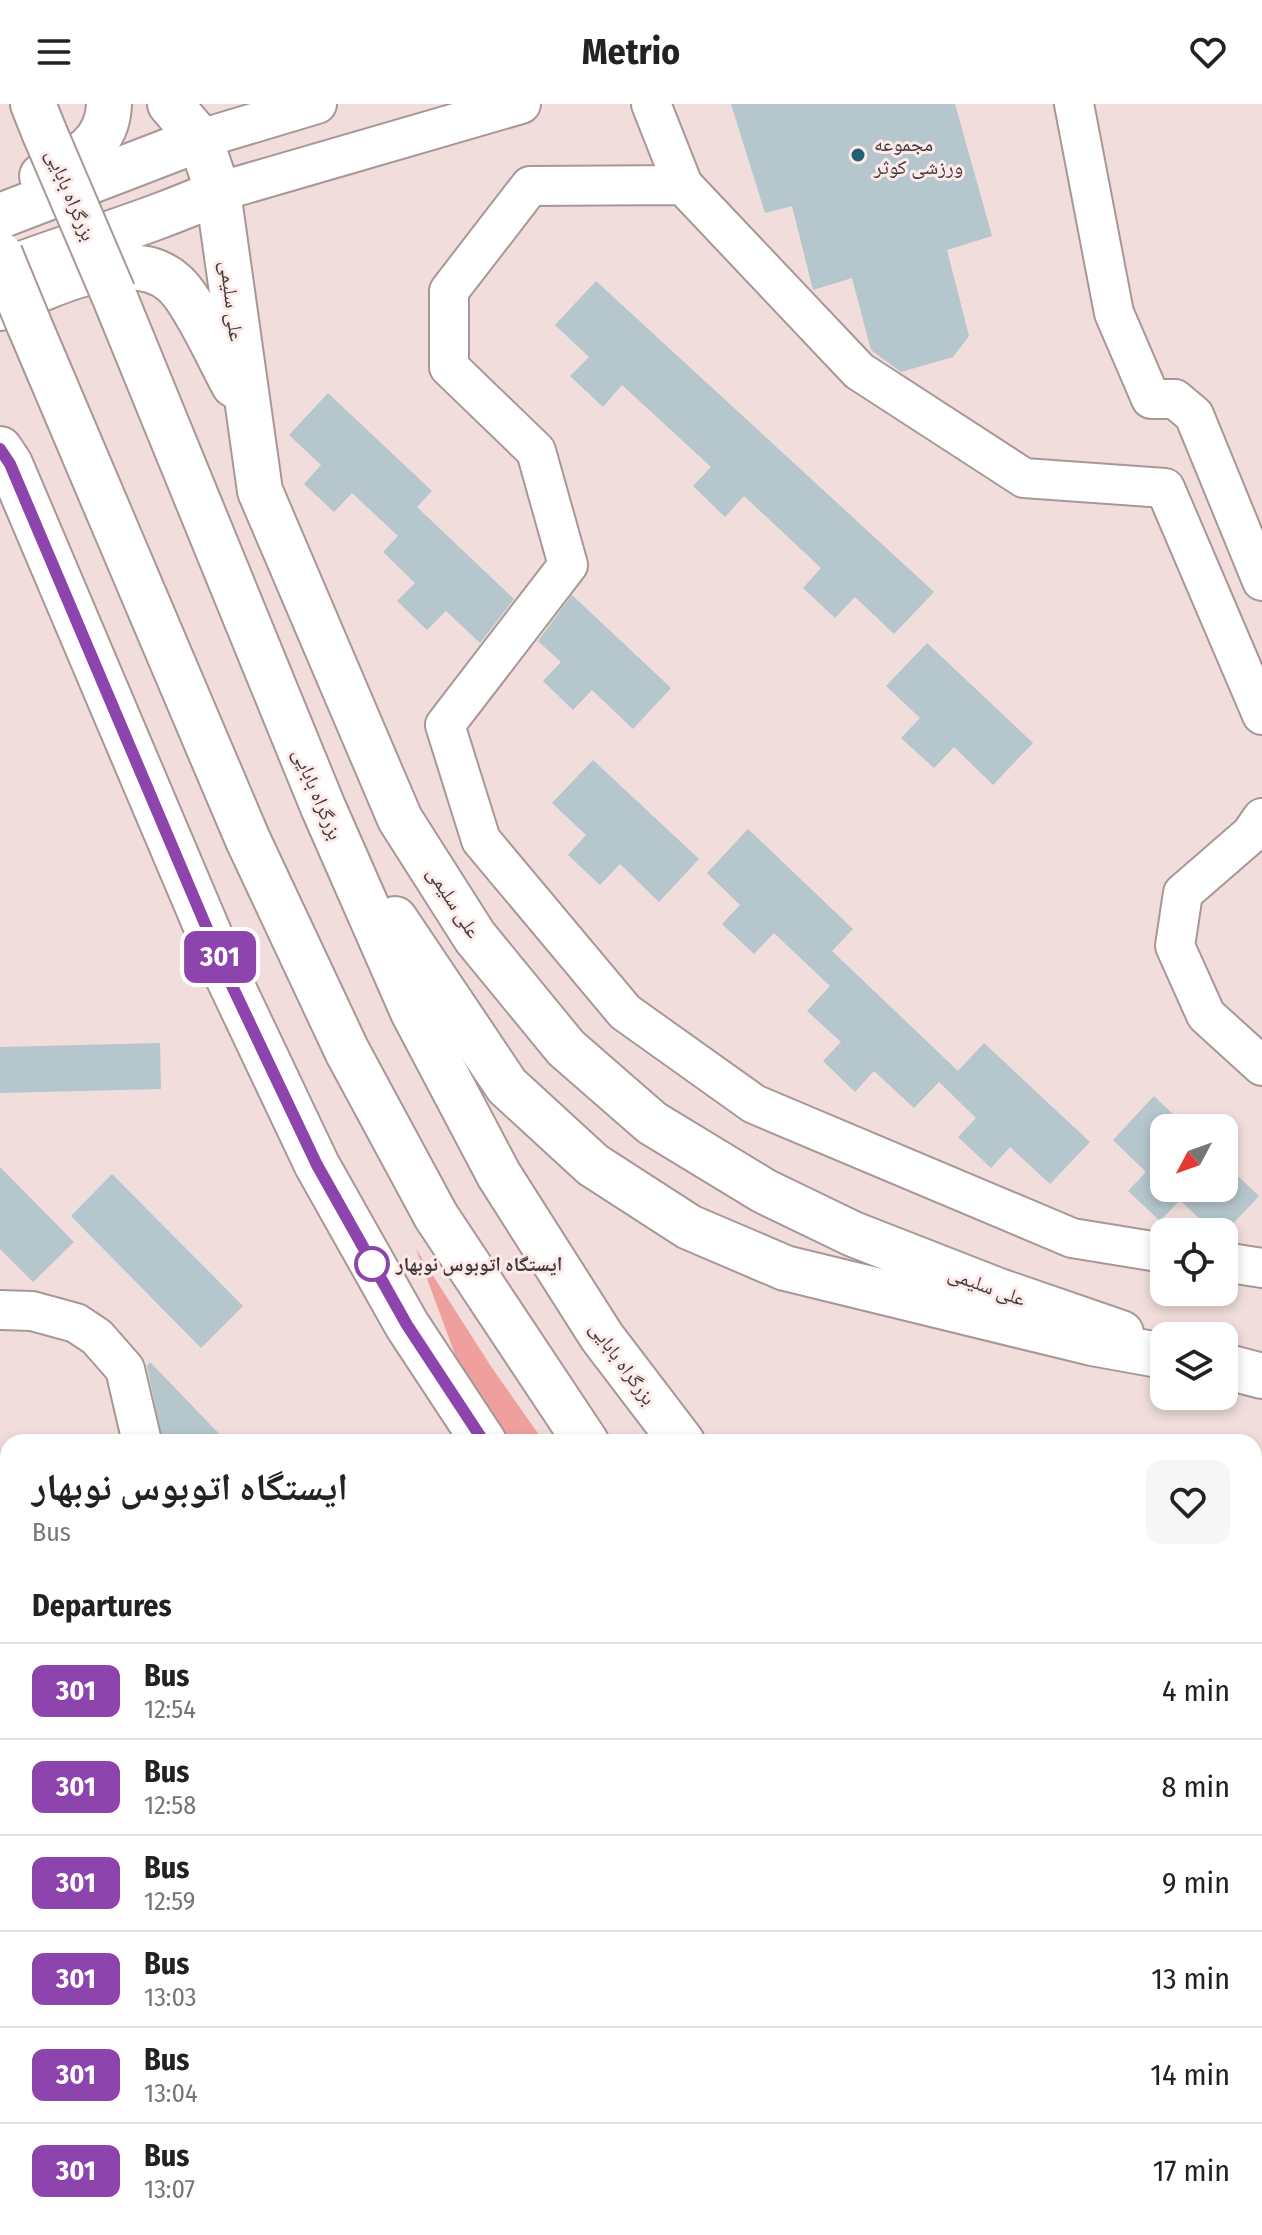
<!DOCTYPE html>
<meta charset="utf-8">
<style>
body{margin:0;font-family:"Fira Sans Condensed","Noto Naskh Arabic",sans-serif;background:#f6f6f6;color:#222;height:100vh;display:flex;flex-direction:column;font-size:30px;white-space:nowrap}
*{box-sizing:border-box;margin:0}
p{font-size:26px;color:#767676}
.icon{flex:none;width:44px;height:44px;fill:none;stroke:currentColor;stroke-width:2;stroke-linecap:round;stroke-linejoin:round}
.map{position:relative;flex:1;overflow:hidden}
.drawer{position:absolute;left:0px;top:1330px;width:1262px;height:802px;display:flex;flex-direction:column;background:#fff;border-radius:24px 24px 0 0;box-shadow:0 4px 12px #0003}
.drawer>*{flex:none}
.badge{padding:0 16px;border-radius:12px;font-size:28px;line-height:52px}
.needle{width:52px;rotate:229deg}
.buttons{position:absolute;left:1150px;top:1010px;display:grid;gap:16px}
.buttons a{display:grid;place-items:center;width:88px;height:88px;border-radius:16px;background:#fff;box-shadow:0 4px 12px #0003;font-size:40px}
.map>.badge{position:absolute;translate:-50% -50%;box-shadow:0 0 0 4px #fff}
h2{padding:0 32px;font-size:30px;line-height:72px}
.round{display:grid;place-items:center;flex:none;width:84px;height:84px;border-radius:16px;background:#f6f6f6}
.headline{display:flex;align-items:center;justify-content:space-between;height:136px;padding:0 32px}
h1{font-size:38px;font-weight:700;line-height:60px}
ul{padding:0;list-style:none}
li{display:flex;align-items:center;gap:24px;height:96px;padding:0 32px;border-top:2px solid #e0e0e0}
li div{flex:1}
li b{display:block;font-size:30px}
li em{font-style:normal}
li .badge{min-width:88px;font-weight:700;text-align:center}
header{display:flex;justify-content:space-between;align-items:center;height:104px;padding:0 32px;background:#fff;font-size:36px;font-weight:700}
.map>svg:first-child{display:block}
</style>
<header><svg class="icon" aria-label="menu" viewBox="0 0 24 24"><path d="M4 6h16M4 12h16M4 18h16"/></svg>Metrio<svg class="icon" aria-label="heart" viewBox="0 0 24 24"><path d="M12 20l-8-8c-3-5 5-10 8-4 3-6 11-1 8 4z"/></svg></header>
<div class="map">
<svg width="1262" height="2131" viewBox="0 0 1262 2131">
<rect width="100%" height="100%" fill="#f0dddc"/>
<g fill="#f09f9f">
<polygon points="416,1145 492,1264 544,1338 503,1338 466,1280"/>
<polygon points="919,2124 1198,2124 1207,2131 910,2131"/>
</g>
<g fill="#b5c6cd">
<polygon points="731,0 955,0 992,132 947,146 969,232 953,253 901,268 871,246 852,174 813,186 792,102 765,109"/>
<polygon points="596,177 934,488 894,530 855,493 835,514 803,484 821,464 744,392 725,413 693,382 711,363 622,281 603,303 570,272 589,253 555,221"/>
<polygon points="328,289 432,387 417,403 514,495 480,539 446,507 427,526 397,497 415,479 383,448 398,432 352,389 334,408 304,380 321,361 289,331"/>
<polygon points="572,491 671,584 633,625 592,586 573,606 543,577 561,558 538,537"/>
<polygon points="927,539 1033,639 993,681 954,643 934,664 901,634 920,614 886,582"/>
<polygon points="593,656 699,755 659,798 620,760 600,781 568,751 586,731 552,699"/>
<polygon points="748,725 853,825 832,847 958,967 984,939 1090,1038 1050,1080 1010,1043 991,1064 958,1033 976,1014 939,978 914,1004 874,967 855,988 823,957 841,938 807,907 830,882 774,829 754,850 722,820 740,801 707,769"/>
<polygon points="160,939 161,985 0,989 0,943"/>
<polygon points="1154,992 1187,1024 1164,1024 1164,1084 1224,1084 1224,1059 1259,1092 1224,1129 1213,1128 1180,1096 1160,1117 1128,1087 1146,1068 1113,1036"/>
<polygon points="0,1063 74,1138 33,1178 0,1145"/>
<polygon points="112,1070 243,1202 201,1244 71,1112"/>
<polygon points="150,1258 227,1338 163,1338 147,1262"/>
</g>
<g fill="none" stroke-linecap="round" stroke-linejoin="round">
<defs>
<g id="minor">
<polyline points="651,0 683,81"/>
<polyline points="1074,0 1114,209 1151,295 1175,295 1194,311 1262,477"/>
<polyline points="200,35 317,0"/>
<polyline points="218,88 521,0"/>
<polyline points="1262,714 1251,730 1183,789 1175,842 1206,911 1262,962"/>
<polyline points="1164,1149 1072,1134 754,1000 625,908 481,736 445,621 568,461 536,347 449,263 449,187 530,82 683,81 859,267 1024,374 1165,384 1262,611"/>
<polyline points="1224,1158 1262,1164"/>
<polyline points="0,1206 32,1207 76,1219 97,1233 125,1265 142,1338"/>
<polyline points="0,1525 8,1525"/>
<polyline points="0,1873 8,1872"/>
<polyline points="149,2131 151,2124"/>
<polyline points="499,2131 499,2124"/>
<polyline points="867,2131 876,2124"/>
</g>
<g id="major">
<polyline points="170,0 200,35 218,88 260,387 400,715 475,833 566,944 652,1019 764,1087 853,1130 999,1187 1121,1229"/>
<path d="M42,72C75,56 108,42 109,0"/>
<polyline points="0,112 200,35"/>
<path d="M0,168C73,140 147,120 218,88"/>
<path d="M0,204C45,182 131,140 174,179C194,196 220,256 234,281"/>
<polyline points="0,345 10,360 225,867 317,1061 407,1221 484,1338"/>
<polyline points="1224,1262 1262,1272"/>
<polyline points="1254,1757 1262,1748"/>
<polyline points="1256,1802 1262,1795"/>
</g>
<g id="highway">
<polyline points="33,0 45,30"/>
<polyline points="113,189 323,703 413,908 499,1071 602,1233 682,1338"/>
<polyline points="28,218 248,736 347,947 436,1112 586,1338"/>
<polyline points="395,815 507,982 593,1061 689,1123 785,1164 1092,1239 1164,1252"/>
<polyline points="1254,1861 1262,1867"/>
<polyline points="1254,1918 1262,1925"/>
<polyline points="1254,2013 1262,2020"/>
<polyline points="1228,2124 1237,2131"/>
</g>
</defs>
<use href="#minor" stroke="#a99797" stroke-width="42"/>
<use href="#major" stroke="#a99797" stroke-width="48"/>
<use href="#highway" stroke="#a99797" stroke-width="48"/>
<use href="#minor" stroke="#fff" stroke-width="38"/>
<use href="#major" stroke="#fff" stroke-width="44"/>
<use href="#highway" stroke="#fff" stroke-width="44"/>
<defs>
<g id="highway-bridge">
<polyline points="45,30 113,189"/>
<polyline points="0,150 28,218"/>
</g>
</defs>
<use href="#highway-bridge" stroke="#a99797" stroke-width="48" stroke-linecap="butt"/>
<use href="#highway-bridge" stroke="#fff" stroke-width="44"/>
</g>
<g fill="none" stroke-linecap="round" stroke-linejoin="round">
<defs>
<polyline id="line" points="0,345 10,360 225,867 317,1061 407,1221 484,1338"/>
</defs>
<use href="#line" stroke="#fff" stroke-width="18"/>
<use href="#line" stroke="#8e44ad" stroke-width="12"/>
</g>
<circle fill="#216076" stroke="#fdeae9" stroke-width="3" cx="858" cy="51" r="8"/>
<circle fill="#fff" stroke="#8e44ad" stroke-width="4" cx="372" cy="1160" r="16"/>
<g text-anchor="middle" stroke-width="6" stroke-linejoin="round" paint-order="stroke">
<g font-size="20" fill="#403939" stroke="#fdeae9" text-anchor="start">
<text x="874" y="47">مجموعه<tspan x="874" dy="23">ورزشی کوثر</tspan></text>
</g>
<g font-size="20" fill="#403939" stroke="#fdeae9">
<text transform="translate(71 91) rotate(67)" y="7">بزرگراه بابایی</text>
<text transform="translate(232 197) rotate(83)" y="7">علی سلیمی</text>
<text transform="translate(318 690) rotate(67)" y="7">بزرگراه بابایی</text>
<text transform="translate(454 798) rotate(57)" y="7">علی سلیمی</text>
<text transform="translate(987 1182) rotate(20)" y="7">علی سلیمی</text>
<text transform="translate(623 1259) rotate(54)" y="7">بزرگراه بابایی</text>
</g>
<g font-size="20" font-weight="bold" fill="#403939" stroke="#fdeae9" text-anchor="start">
<text x="396" y="1167">ایستگاه اتوبوس نوبهار</text>
</g>
</g>
</svg>
<div class="buttons">
<a><svg class="needle" viewBox="-14 -14 28 28"><path d="M0-13l5 13h-10z" fill="#e53935"/><path d="M0 13l5-13h-10z" fill="#767676"/></svg></a>
<a><svg class="icon" aria-label="locate" viewBox="0 0 24 24"><circle cx="12" cy="12" r="6"/><path d="M12 2v4M12 18v4M2 12h4M18 12h4"/></svg></a>
<a><svg class="icon" aria-label="layers" viewBox="0 0 24 24"><path d="M12 4l9 5-9 5-9-5zM3 14l9 5 9-5"/></svg></a>
</div>
<b class="badge" style="left:220px;top:853px;background:#8e44ad;color:#fff">301</b>
<section class="drawer">
<div class="headline"><div><h1>ایستگاه اتوبوس نوبهار</h1><p>Bus</p></div><a class="round"><svg class="icon" aria-label="heart" viewBox="0 0 24 24"><path d="M12 20l-8-8c-3-5 5-10 8-4 3-6 11-1 8 4z"/></svg></a></div>
<h2>Departures</h2>
<ul>
<li><span class="badge" style="background:#8e44ad;color:#fff">301</span><div><b>Bus</b><p>12:54</p></div><em>4 min</em></li>
<li><span class="badge" style="background:#8e44ad;color:#fff">301</span><div><b>Bus</b><p>12:58</p></div><em>8 min</em></li>
<li><span class="badge" style="background:#8e44ad;color:#fff">301</span><div><b>Bus</b><p>12:59</p></div><em>9 min</em></li>
<li><span class="badge" style="background:#8e44ad;color:#fff">301</span><div><b>Bus</b><p>13:03</p></div><em>13 min</em></li>
<li><span class="badge" style="background:#8e44ad;color:#fff">301</span><div><b>Bus</b><p>13:04</p></div><em>14 min</em></li>
<li><span class="badge" style="background:#8e44ad;color:#fff">301</span><div><b>Bus</b><p>13:07</p></div><em>17 min</em></li>
</ul>
</section>
</div>
